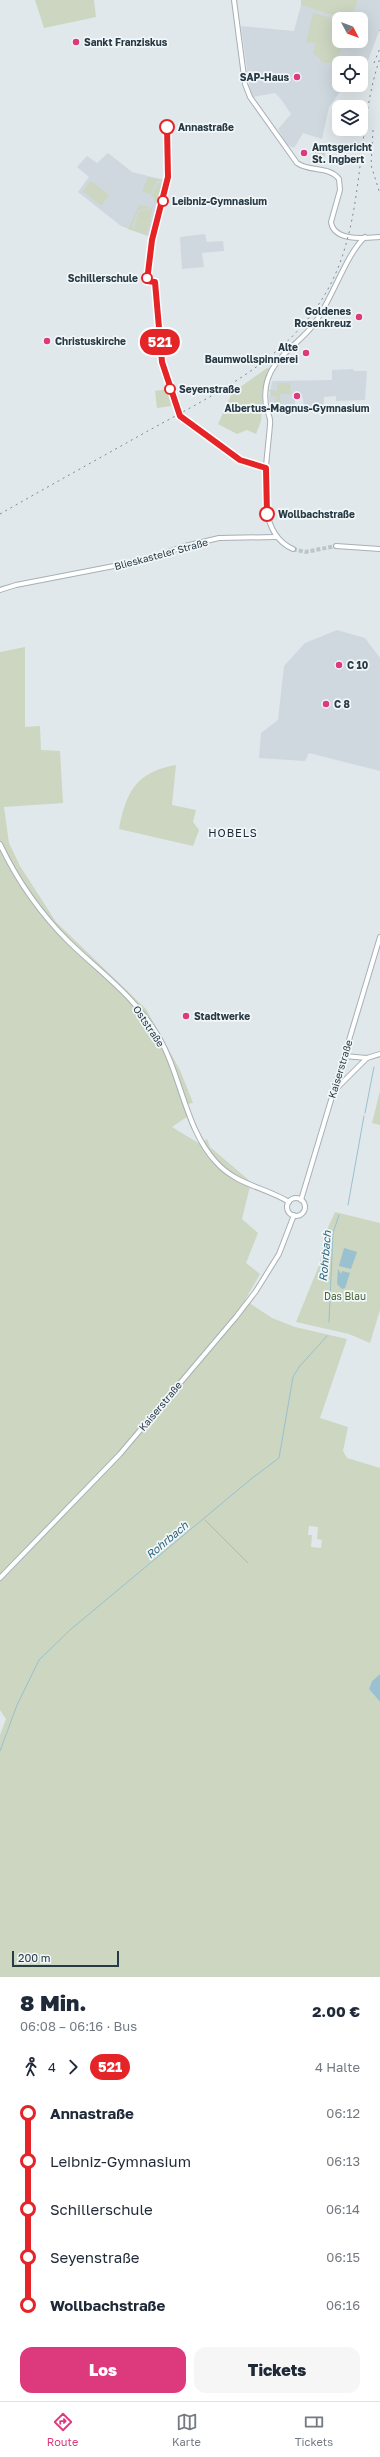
<!DOCTYPE html>
<html lang="de">
<meta charset="utf-8">
<style>
body{margin:0;font-family:"Golos Text",sans-serif;background:#f6f6f7;color:#1f2937;height:100vh;display:flex;flex-direction:column;font-size:15px;white-space:nowrap}
*{box-sizing:border-box;margin:0}
p{font-size:13px;color:#747a83}
.icon{flex:none;width:22px;height:22px;fill:none;stroke:currentColor;stroke-width:2;stroke-linecap:round;stroke-linejoin:round}
.map{position:relative;height:1977px;overflow:hidden}
.details{display:flex;flex-direction:column;background:#fff;flex:1}
.details>*{flex:none}
.badge{padding:0 8px;border-radius:13px;font-size:14px;line-height:26px}
.needle{width:26px;rotate:131deg}
.fabs{position:absolute;left:332px;top:12px;display:grid;gap:8px}
.fabs a{display:grid;place-items:center;width:36px;height:36px;border-radius:8px;background:#fff;box-shadow:0 4px 16px #0002;font-size:20px}
.scale{position:absolute;left:12px;bottom:10px;width:107px;box-sizing:border-box;padding-left:4px;border:2px solid #283a45;border-top:0;font-size:11px;line-height:14px;white-space:nowrap;color:#283a45;-webkit-text-stroke:3px #f1f6f8;paint-order:stroke}
.map>.badge{position:absolute;translate:-50% -50%;box-shadow:0 0 0 2px #fff}
.legs{display:flex;align-items:center;gap:6px;height:44px;padding:0 20px;font-size:13px}
.legs p{margin-inline-start:auto}
.overview{display:flex;align-items:center;justify-content:space-between;height:68px;padding:0 20px}
h1{font-size:22px;font-weight:800;line-height:30px}
.action{display:flex;gap:8px;margin-top:auto;padding:8px 20px}
.action a{flex:1;height:46px;border-radius:12px;background:#dc3a7c;color:#fff;font-size:16px;font-weight:800;line-height:46px;text-align:center}
.action a+a{background:#f6f6f7;color:#1f2937}
ul{padding:0 20px;list-style:none}
li{display:flex;align-items:center;gap:14px;height:48px;font-size:15px}
li i{display:grid;place-items:center;width:6px;height:100%;margin:0 5px;background:currentColor}
li i::after{content:'';width:10px;height:10px;margin:-5px;border:3px solid;border-radius:50%;background:#fff}
li p{margin-inline-start:auto}
li:first-child i{background:linear-gradient(#0000 50%,currentColor 0)}
li:last-child i{background:linear-gradient(currentColor 50%,#0000 0)}
.tab-bar{display:flex;justify-content:space-around;align-items:center;height:56px;border-top:1px solid #e0e1e3;background:#fff;font-size:11px;color:#747a83}
.tab-bar a{display:grid;justify-items:center;gap:2px}
.tab-bar .selected{color:#dc3a7c}
.map>svg:first-child{display:block}
</style>
<div class="map">
<svg width="380" height="1977" viewBox="0 0 380 1977">
<rect width="100%" height="100%" fill="#e1e8eb"/>
<g fill="#cfd8de">
<polygon points="358,0 380,0 380,29 365,68 361,68 361,63 339,63 339,85 345,85 329,107 322,139 303,133 294,148 287,145 278,129 291,114 280,98 275,93 253,97 250,91 241,26 294,31 301,5 343,19 339,19 339,41 361,41 361,19 352,19"/>
<polygon points="108,153 132,172 164,180 150,237 121,226 78,192 89,177 77,167 87,156 97,163"/>
<polygon points="205,234 207,242 223,241 224,251 202,253 204,267 182,269 180,237"/>
<polygon points="353,369 354,371 367,371 365,400 336,401 336,396 324,397 324,411 304,412 303,398 295,398 295,411 270,411 269,397 272,381 332,380 332,370"/>
<polygon points="337,630 365,638 380,658 380,771 309,753 305,761 259,758 261,733 278,720 284,666 305,643"/>
</g>
<g fill="#ccd6c1" fill-rule="evenodd">
<polygon points="35,0 94,0 96,17 44,28"/>
<polygon points="301,0 358,0 352,19 343,19 301,5"/>
<polygon points="313,13 339,20 339,41 344,41 337,62 324,63 313,53 316,43 306,42"/>
<polygon points="316,147 326,149 323,165 313,163"/>
<polygon points="148,177 164,180 157,181 151,194 142,191"/>
<polygon points="91,181 109,195 101,206 83,191"/>
<polygon points="158,183 164,184 158,203 154,201 155,198 151,196"/>
<polygon points="153,204 148,233 134,227 139,211 150,210"/>
<polygon points="139,205 150,207 149,209 138,210 132,227 145,232 149,236 128,229"/>
<polygon points="267,368 271,369 263,389 277,391 277,383 290,383 291,394 280,394 281,410 274,410 276,396 271,396 270,391 263,390 261,421 256,434 247,430 237,434 218,424 232,393"/>
<polygon points="168,389 171,406 157,408 155,391"/>
<path d="M25,647V727L40,726L41,750L60,751L63,803L4,807L9,843L20,866L56,922L146,1009L180,1070L193,1103L187,1104L191,1114L172,1127L200,1144L207,1139L210,1147L251,1182L242,1219L258,1233L246,1263L260,1274L245,1300L272,1318L295,1327L347,1339L320,1418L348,1427L343,1451L347,1458L380,1468V1674L372,1681L369,1689L380,1702V1977H0V1735L6,1719L0,1710V652ZM309,1526L318,1527L317,1539L322,1540L321,1548L311,1547L312,1535H308Z"/>
<path d="M176,765L172,805L196,810L193,822L199,830L193,846L119,829C126,792 136,772 176,765Z"/>
<polygon points="380,1091 380,1125 372,1123"/>
<polygon points="335,1212 380,1223 380,1310 370,1343 349,1334 296,1322 320,1263 326,1232"/>
</g>
<g fill="#99c1cf">
<polygon points="344,1248 357,1252 351,1269 339,1266"/>
<polygon points="338,1269 341,1274 342,1271 350,1273 345,1288 342,1289 337,1284"/>
<polygon points="380,1674 380,1702 369,1689 372,1681"/>
</g>
<g fill="none" stroke-linecap="round" stroke-linejoin="round">
<g stroke="#99c1cf" stroke-width="1">
<polyline points="365,1113 374,1067"/>
<polyline points="348,1205 364,1116"/>
<polyline points="329,1322 333,1233 339,1215"/>
<polyline points="205,1520 248,1563"/>
<polyline points="0,1751 17,1705 39,1660 70,1630 251,1479 279,1458 293,1377 299,1367 327,1336"/>
</g>
<polyline stroke="#bcc5ca" stroke-width="4" stroke-dasharray="4 2" stroke-linecap="butt" points="293,549 305,552 336,546"/>
<defs>
<g id="secondary">
<path d="M234,0L245,84L250,97L297,163C309,172 330,166 339,179L340,190L331,222C334,242 365,238 380,237"/>
<polyline points="336,546 380,549"/>
<path d="M293,549C251,531 268,460 270,424C271,418 268,414 267,409C264,400 265,385 269,376C277,355 301,342 314,324C332,300 346,254 365,237"/>
<polyline points="0,590 16,585 145,560 185,546 219,538 276,537"/>
<path d="M0,844C17,880 41,914 69,942C102,974 131,993 157,1034C181,1073 185,1129 216,1162C236,1185 265,1187 289,1202"/>
<polyline points="344,1056 367,1058 380,1054"/>
<polyline points="334,1091 367,1058"/>
<circle cx="296" cy="1207" r="9"/>
<polyline points="301,1200 380,937"/>
<polyline points="0,1578 120,1454 236,1317 256,1291 279,1254 294,1215"/>
</g>
</defs>
<use href="#secondary" stroke="#a6b0b6" stroke-width="6"/>
<use href="#secondary" stroke="#fff" stroke-width="4"/>
<g stroke="#798c97" stroke-width="1" stroke-dasharray="2 4" stroke-linecap="butt">
<polyline points="380,31 380,30"/>
<polyline points="374,63 380,48"/>
<polyline points="373,130 371,165 380,194"/>
<path d="M0,514C49,486 98,459 146,432C224,389 309,350 341,260C364,195 358,123 380,58"/>
</g>
</g>
<g fill="none" stroke-linecap="round" stroke-linejoin="round">
<defs>
<polyline id="line-1" points="167,127 168,177 152,240 147,281 155,282 162,362 180,416 240,460 266,468 267,514"/>
</defs>
<use href="#line-1" stroke="#fff" stroke-width="9"/>
<use href="#line-1" stroke="#e52428" stroke-width="6"/>
</g>
<g fill="#dc3a7c" stroke="#f1f6f8" stroke-width="1.5">
<circle cx="76" cy="42" r="4"/>
<circle cx="297" cy="77" r="4"/>
<circle cx="304" cy="153" r="4"/>
<circle cx="359" cy="317" r="4"/>
<circle cx="47" cy="341" r="4"/>
<circle cx="306" cy="353" r="4"/>
<circle cx="297" cy="396" r="4"/>
<circle cx="339" cy="665" r="4"/>
<circle cx="326" cy="704" r="4"/>
<circle cx="186" cy="1016" r="4"/>
</g>
<g fill="#fff" stroke="#e52428" stroke-width="2">
<circle cx="167" cy="127" r="7"/>
<circle cx="163" cy="201" r="5"/>
<circle cx="147" cy="278" r="5"/>
<circle cx="170" cy="389" r="5"/>
<circle cx="267" cy="514" r="7"/>
</g>
<g text-anchor="middle" stroke-width="3.5" stroke-linejoin="round" paint-order="stroke">
<g font-size="10" font-weight="bold" fill="#283a45" stroke="#f1f6f8" text-anchor="start">
<text x="84" y="46">Sankt Franziskus</text>
<text x="289" y="81" text-anchor="end">SAP-Haus</text>
<text x="312" y="151">Amtsgericht<tspan x="312" dy="12">St. Ingbert</tspan></text>
<text x="351" y="315" text-anchor="end">Goldenes<tspan x="351" dy="12">Rosenkreuz</tspan></text>
<text x="55" y="345">Christuskirche</text>
<text x="298" y="351" text-anchor="end">Alte<tspan x="298" dy="12">Baumwollspinnerei</tspan></text>
<text x="297" y="412" text-anchor="middle">Albertus-Magnus-Gymnasium</text>
<text x="347" y="669">C 10</text>
<text x="334" y="708">C 8</text>
<text x="194" y="1020">Stadtwerke</text>
</g>
<g font-size="10" font-weight="bold" fill="#283a45" stroke="#f1f6f8" text-anchor="start">
<text x="178" y="131">Annastraße</text>
<text x="172" y="205">Leibniz-Gymnasium</text>
<text x="138" y="282" text-anchor="end">Schillerschule</text>
<text x="179" y="393">Seyenstraße</text>
<text x="278" y="518">Wollbachstraße</text>
</g>
<g font-size="10" fill="#283a45" stroke="#f1f6f8">
<text transform="translate(161 554) rotate(-15)" y="4">Blieskasteler Straße</text>
<text transform="translate(149 1026) rotate(56)" y="4">Oststraße</text>
<text transform="translate(340 1069) rotate(-73)" y="4">Kaiserstraße</text>
<text transform="translate(160 1406) rotate(-50)" y="4">Kaiserstraße</text>
</g>
<g font-size="10" fill="#486233" stroke="#f1f6f8">
<text x="345" y="1300">Das Blau</text>
</g>
<g font-size="11" letter-spacing="1" fill="#1a2a36" stroke="#f1f6f8">
<text x="233" y="837">HOBELS</text>
</g>
<g font-size="11" font-style="italic" fill="#2d657d" stroke="#f1f6f8">
<text transform="translate(325 1256) rotate(-85)" y="4">Rohrbach</text>
<text transform="translate(167 1540) rotate(-40)" y="4">Rohrbach</text>
</g>
</g>
</svg>
<div class="fabs">
<a><svg class="needle" viewBox="-14 -14 28 28"><path d="M0-13l5 13h-10z" fill="#e53935"/><path d="M0 13l5-13h-10z" fill="#747a83"/></svg></a>
<a><svg class="icon" aria-label="locate" viewBox="0 0 24 24"><circle cx="12" cy="12" r="6"/><path d="M12 2v4M12 18v4M2 12h4M18 12h4"/></svg></a>
<a><svg class="icon" aria-label="layers" viewBox="0 0 24 24"><path d="M12 4l9 5-9 5-9-5zM3 14l9 5 9-5"/></svg></a>
</div>
<div class="scale">200 m</div>
<b class="badge" style="left:160px;top:342px;background:#e52428;color:#fff">521</b>
</div>
<section class="details">
<div class="overview"><div><h1>8 Min.</h1><p>06:08 – 06:16 · Bus</p></div><b>2.00 €</b></div>
<div class="legs"><svg class="icon" aria-label="walk" viewBox="0 0 24 24"><circle cx="13" cy="4" r="2"/><path d="M13 8l-2 6 4 7M11 14l-3 7M7 12l3-4h3l4 4"/></svg>4<svg class="icon" aria-label="forward" viewBox="0 0 24 24"><path d="M9 5l7 7-7 7"/></svg><b class="badge" style="background:#e52428;color:#fff">521</b><p>4 Halte</p></div>
<ul>
<li><i style="color:#e52428"></i><b>Annastraße</b><p>06:12</p></li>
<li><i style="color:#e52428"></i><span>Leibniz-Gymnasium</span><p>06:13</p></li>
<li><i style="color:#e52428"></i><span>Schillerschule</span><p>06:14</p></li>
<li><i style="color:#e52428"></i><span>Seyenstraße</span><p>06:15</p></li>
<li><i style="color:#e52428"></i><b>Wollbachstraße</b><p>06:16</p></li>
</ul>
<div class="action"><a>Los</a><a>Tickets</a></div>
</section>
<nav class="tab-bar">
<a class="selected"><svg class="icon" aria-label="directions" viewBox="0 0 24 24"><path d="M12 3l9 9-9 9-9-9zM9 14v-3h6M13 9l2 2-2 2"/></svg>Route</a>
<a><svg class="icon" aria-label="map" viewBox="0 0 24 24"><path d="M3 6l6-2 6 2 6-2v14l-6 2-6-2-6 2zM9 4v14M15 6v14"/></svg>Karte</a>
<a><svg class="icon" aria-label="tickets" viewBox="0 0 24 24"><path d="M3 7h18v10H3zM15 7v10"/></svg>Tickets</a>
</nav>
